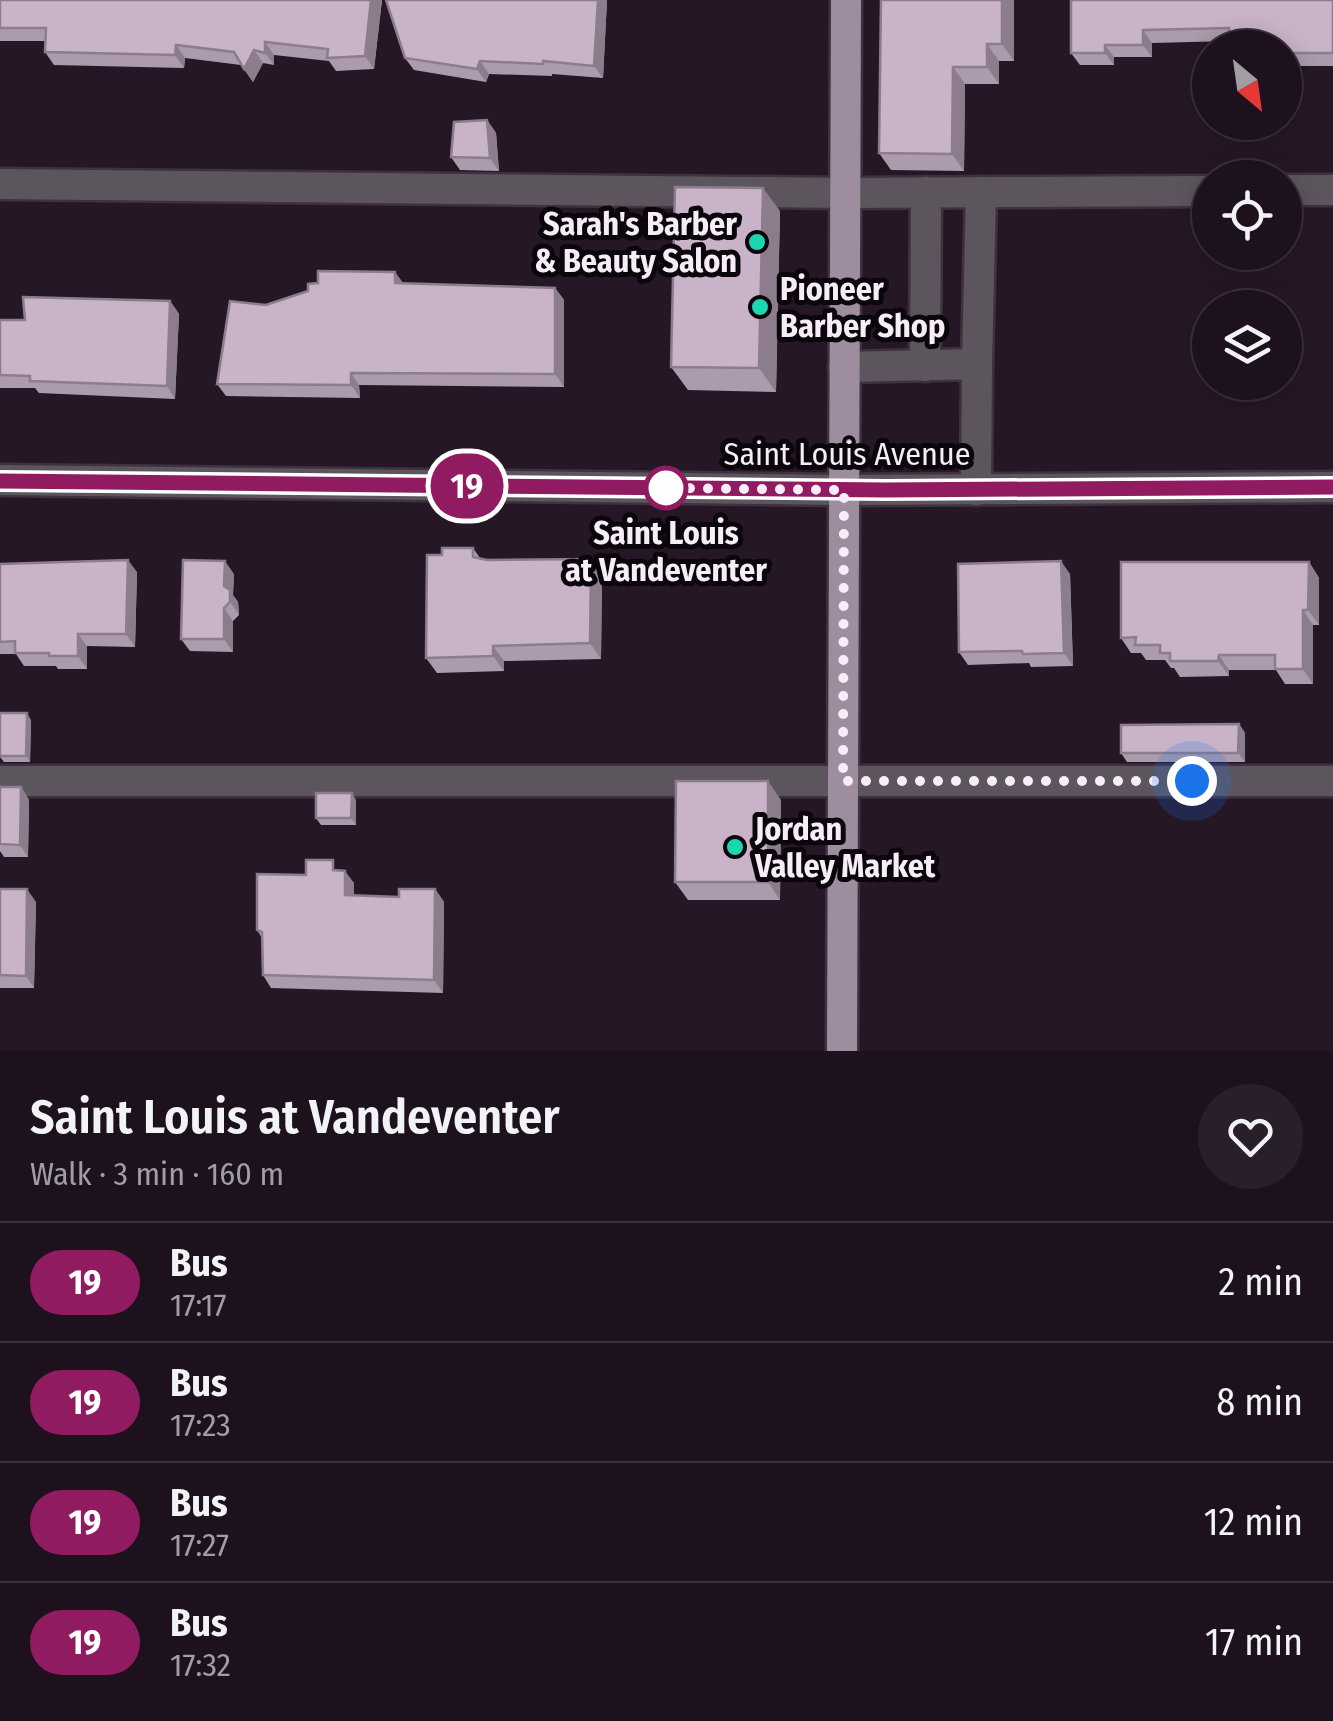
<!DOCTYPE html>
<meta charset="utf-8">
<style>
body{margin:0;font-family:"Fira Sans Condensed",sans-serif;background:#291f2a;color:#f1f3f6;height:100vh;display:flex;flex-direction:column;font-size:38px;white-space:nowrap}
*{box-sizing:border-box;margin:0}
p{font-size:32px;color:#a09da4}
.icon{flex:none;width:55px;height:55px;fill:none;stroke:currentColor;stroke-width:2;stroke-linecap:round;stroke-linejoin:round}
.map{position:relative;height:1051px;overflow:hidden}
.sheet{display:flex;flex-direction:column;background:#1c111d;flex:1}
.sheet>*{flex:none}
.badge{padding:0 20px;border-radius:32px;font-size:35px;line-height:65px}
.needle{width:65px;rotate:151deg}
.buttons{position:absolute;left:1192px;top:30px;display:grid;gap:20px}
.buttons a{display:grid;place-items:center;width:110px;height:110px;border-radius:50%;background:#1c111d;box-shadow:0 5px 25px #0003,0 0 0 2px #3a313b;font-size:50px}
.you{position:absolute;width:50px;height:50px;margin:-25px;border:8px solid #fff;border-radius:50%;background:#1a73e8;box-shadow:0 0 0 15px #1a73e833}
.map>.badge{position:absolute;translate:-50% -50%;box-shadow:0 0 0 5px #fff}
.round{display:grid;place-items:center;flex:none;width:105px;height:105px;border-radius:52px;background:#291f2a}
.headline{display:flex;align-items:center;justify-content:space-between;height:170px;padding:0 30px}
h1{font-size:48px;font-weight:600;line-height:75px}
ul{padding:0;list-style:none}
li{display:flex;align-items:center;gap:30px;height:120px;padding:0 30px;border-top:2px solid #3a313b}
li div{flex:1}
li b{display:block;font-size:38px}
li em{font-style:normal}
li .badge{min-width:110px;font-weight:700;text-align:center}
.map>svg:first-child{display:block}
</style>
<div class="map">
<svg width="1333" height="1051" viewBox="0 0 1333 1051">
<rect width="100%" height="100%" fill="#261727"/>
<g fill="none" stroke-linecap="round" stroke-linejoin="round">
<defs>
<g id="minor">
<polyline points="0,184 845,193 1210,191"/>
<polyline points="1285,190 1333,190"/>
<polyline points="977,364 981,192"/>
<polyline points="925,366 926,192"/>
<polyline points="844,367 977,364 976,490"/>
<polyline points="0,480 844,490 1333,487"/>
<polyline points="0,781 1333,781"/>
</g>
<polyline id="major" points="842,1051 846,0"/>
</defs>
<use href="#minor" stroke="#3f3140" stroke-width="35"/>
<use href="#major" stroke="#3f3140" stroke-width="35"/>
<use href="#minor" stroke="#5d555e" stroke-width="30"/>
<use href="#major" stroke="#9e8d9f" stroke-width="30"/>
</g>
<g fill="#ac9aad">
<polygon points="0,0 382,0 374,69 336,71 329,61 274,55 274,65 263,63 253,82 241,65 185,58 184,68 54,65 45,52 45,41 0,41"/>
<polygon points="607,0 603,78 552,74 552,76 489,74 486,82 414,70 405,58"/>
<polygon points="881,0 1014,0 1014,61 999,61 999,84 965,84 964,171 891,170 879,153"/>
<polygon points="1071,0 1333,0 1333,66 1285,66 1285,48 1232,48 1229,41 1152,43 1152,57 1114,57 1114,65 1080,65 1071,53"/>
<polygon points="487,120 496,133 499,171 460,170 451,157"/>
<polygon points="780,211 776,392 688,390 671,367"/>
<polygon points="403,283 555,288 564,300 564,387 359,385 360,398 226,396 217,384 266,305"/>
<polygon points="170,301 179,314 175,399 39,393 35,388 0,388 0,320 25,320"/>
<polygon points="473,548 480,558 487,560 591,559 602,575 601,659 504,661 504,671 437,673 426,658 442,555"/>
<polygon points="1309,562 1319,578 1319,625 1313,625 1313,684 1285,684 1276,670 1229,670 1229,676 1180,677 1174,668 1171,668 1165,660 1146,660 1141,653 1131,653 1121,638"/>
<polygon points="0,564 137,572 135,647 87,646 87,669 58,669 56,666 24,666 16,654 0,654"/>
<polygon points="234,574 233,595 238,602 239,615 233,621 233,652 190,651 181,639"/>
<polygon points="1070,574 1073,666 1031,667 1029,663 968,665 959,652"/>
<polygon points="0,713 31,720 30,762 4,762 0,757"/>
<polygon points="1239,724 1245,733 1245,762 1127,762 1121,753"/>
<polygon points="0,787 21,787 29,800 28,857 4,857 0,851"/>
<polygon points="356,800 356,825 321,825 316,818"/>
<polygon points="781,800 780,900 688,900 675,882"/>
<polygon points="341,870 354,883 354,895 399,897 435,889 444,902 443,993 271,988 263,975 262,938 257,930 306,875"/>
<polygon points="0,889 36,902 34,988 0,988"/>
</g>
<g fill="#8c7d8d">
<polygon points="371,0 382,0 374,69 365,56"/>
<polygon points="598,0 607,0 603,78 594,66"/>
<polygon points="1002,0 1014,0 1014,61 1002,44"/>
<polygon points="1143,30 1152,43 1152,57 1143,45"/>
<polygon points="265,42 274,55 274,65 265,53"/>
<polygon points="987,44 999,61 999,84 987,67"/>
<polygon points="176,45 185,58 184,68 175,55"/>
<polygon points="1105,45 1114,57 1114,65 1105,53"/>
<polygon points="254,50 263,63 253,82 244,69"/>
<polygon points="480,61 489,74 486,82 477,69"/>
<polygon points="953,67 965,84 964,171 952,154"/>
<polygon points="487,120 496,133 499,171 490,158"/>
<polygon points="763,188 780,211 776,392 759,368"/>
<polygon points="395,272 404,284 395,283"/>
<polygon points="555,288 564,300 564,387 555,374"/>
<polygon points="170,301 179,314 175,399 167,386"/>
<polygon points="351,373 359,385 360,398 351,385"/>
<polygon points="591,559 602,575 601,659 590,643"/>
<polygon points="128,560 137,572 135,647 126,634"/>
<polygon points="225,561 234,574 233,595 238,602 239,615 230,602 224,586"/>
<polygon points="1061,561 1070,574 1073,666 1064,653"/>
<polygon points="1309,562 1319,578 1319,625 1308,610"/>
<polygon points="224,608 233,621 233,652 224,639"/>
<polygon points="1303,610 1313,625 1313,684 1303,669"/>
<polygon points="78,634 87,646 87,669 78,656"/>
<polygon points="493,646 504,661 504,671 493,656"/>
<polygon points="1219,655 1229,670 1229,676 1218,661"/>
<polygon points="27,713 31,720 30,762 26,756"/>
<polygon points="1239,724 1245,733 1245,762 1238,753"/>
<polygon points="768,781 781,800 780,900 768,882"/>
<polygon points="21,787 29,800 28,857 20,845"/>
<polygon points="352,793 356,800 356,825 351,818"/>
<polygon points="345,871 354,883 354,908 345,895"/>
<polygon points="27,889 36,902 34,988 26,976"/>
<polygon points="435,889 444,902 443,993 434,980"/>
</g>
<g fill="#c8b3c9" stroke="#8c7d8d" stroke-width="2.5">
<polygon points="0,0 371,0 365,56 327,58 328,49 265,42 265,53 254,50 244,69 234,52 176,45 175,55 45,52 46,28 0,28"/>
<polygon points="386,0 598,0 594,66 543,61 543,64 480,61 477,69 405,58"/>
<polygon points="881,0 1002,0 1002,44 987,44 987,67 953,67 952,154 879,153"/>
<polygon points="1071,0 1333,0 1333,53 1285,53 1285,48 1273,48 1273,43 1229,43 1229,28 1143,30 1143,45 1105,45 1105,53 1071,53"/>
<polygon points="487,120 490,158 451,157 454,122"/>
<polygon points="675,187 763,188 759,368 671,367"/>
<polygon points="318,271 395,272 395,283 555,288 555,374 351,373 351,385 217,384 230,301 266,305 308,291 308,284 318,283"/>
<polygon points="23,297 170,301 167,386 30,381 30,376 0,375 0,320 25,320"/>
<polygon points="442,548 473,548 473,557 487,560 591,559 590,643 493,646 493,656 426,658 427,555 442,555"/>
<polygon points="128,560 126,634 78,634 78,656 49,656 49,653 15,653 15,641 0,642 0,564"/>
<polygon points="183,560 225,561 224,586 230,590 230,602 224,608 224,639 181,639"/>
<polygon points="1061,561 1064,653 1023,654 1022,651 959,652 958,564"/>
<polygon points="1121,562 1309,562 1308,610 1303,610 1303,669 1275,669 1275,655 1219,655 1218,661 1170,661 1170,653 1160,653 1160,645 1135,645 1136,637 1121,638"/>
<polygon points="0,713 27,713 26,756 0,756"/>
<polygon points="1239,724 1238,753 1121,753 1121,725"/>
<polygon points="676,781 768,781 768,882 675,882"/>
<polygon points="0,787 21,787 20,845 0,844"/>
<polygon points="316,793 352,793 351,818 316,818"/>
<polygon points="306,860 333,860 333,870 345,871 345,895 399,897 399,889 435,889 434,980 263,975 262,932 257,930 257,874 306,875"/>
<polygon points="0,889 27,889 26,976 0,975"/>
</g>
<g fill="none" stroke-linecap="round" stroke-linejoin="round">
<defs>
<polyline id="line" points="0,481 886,490 1333,487"/>
</defs>
<use href="#line" stroke="#fff" stroke-width="22"/>
<use href="#line" stroke="#901b61" stroke-width="15"/>
<polyline stroke="#f7edf8" stroke-width="10" stroke-dasharray="0 18" points="666,488 660,488 844,490 843,781 1192,781"/>
</g>
<g fill="#1cd5b1" stroke="#0b050c" stroke-width="4">
<circle cx="757" cy="242" r="10"/>
<circle cx="760" cy="307" r="10"/>
<circle cx="735" cy="847" r="10"/>
</g>
<circle fill="#fff" stroke="#901b61" stroke-width="5" cx="666" cy="488" r="20"/>
<g text-anchor="middle" stroke-width="10" stroke-linejoin="round" paint-order="stroke">
<g font-size="32" font-weight="bold" fill="#f7edf8" stroke="#0b050c" text-anchor="start">
<text x="737" y="235" text-anchor="end">Sarah's Barber<tspan x="737" dy="37">&amp; Beauty Salon</tspan></text>
<text x="780" y="300">Pioneer<tspan x="780" dy="37">Barber Shop</tspan></text>
<text x="755" y="840">Jordan<tspan x="755" dy="37">Valley Market</tspan></text>
</g>
<g font-size="32" fill="#f7edf8" stroke="#0b050c">
<text x="847" y="465">Saint Louis Avenue</text>
</g>
<g font-size="32" font-weight="bold" fill="#f7edf8" stroke="#0b050c">
<text x="666" y="544">Saint Louis<tspan x="666" dy="37">at Vandeventer</tspan></text>
</g>
</g>
</svg>
<div class="buttons">
<a><svg class="needle" viewBox="-14 -14 28 28"><path d="M0-13l5 13h-10z" fill="#e53935"/><path d="M0 13l5-13h-10z" fill="#a09da4"/></svg></a>
<a><svg class="icon" aria-label="locate" viewBox="0 0 24 24"><circle cx="12" cy="12" r="6"/><path d="M12 2v4M12 18v4M2 12h4M18 12h4"/></svg></a>
<a><svg class="icon" aria-label="layers" viewBox="0 0 24 24"><path d="M12 4l9 5-9 5-9-5zM3 14l9 5 9-5"/></svg></a>
</div>
<div class="you" style="left:1192px;top:781px"></div>
<b class="badge" style="left:467px;top:486px;background:#901b61;color:#fff">19</b>
</div>
<section class="sheet">
<div class="headline"><div><h1>Saint Louis at Vandeventer</h1><p>Walk · 3 min · 160 m</p></div><a class="round"><svg class="icon" aria-label="heart" viewBox="0 0 24 24"><path d="M12 20l-8-8c-3-5 5-10 8-4 3-6 11-1 8 4z"/></svg></a></div>
<ul>
<li><span class="badge" style="background:#901b61;color:#fff">19</span><div><b>Bus</b><p>17:17</p></div><em>2 min</em></li>
<li><span class="badge" style="background:#901b61;color:#fff">19</span><div><b>Bus</b><p>17:23</p></div><em>8 min</em></li>
<li><span class="badge" style="background:#901b61;color:#fff">19</span><div><b>Bus</b><p>17:27</p></div><em>12 min</em></li>
<li><span class="badge" style="background:#901b61;color:#fff">19</span><div><b>Bus</b><p>17:32</p></div><em>17 min</em></li>
</ul>
</section>
